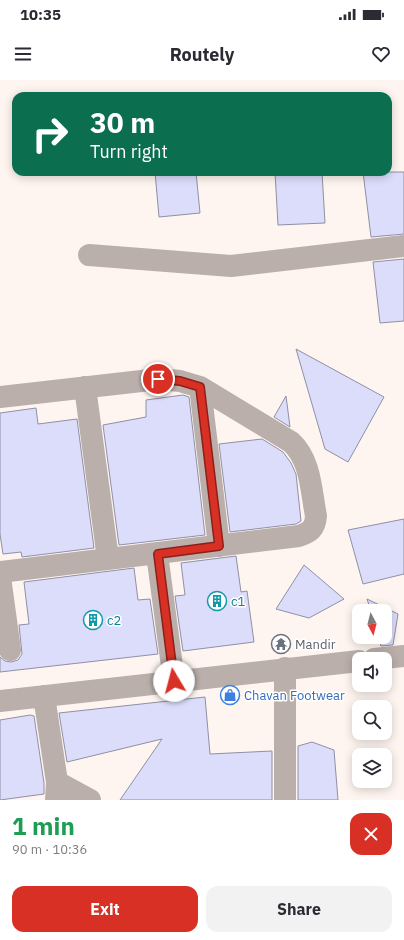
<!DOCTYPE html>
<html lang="en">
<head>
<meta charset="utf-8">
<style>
	body { margin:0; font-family:"IBM Plex Sans",sans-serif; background:#f2f2f3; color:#2b2b33; height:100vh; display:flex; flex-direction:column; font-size:15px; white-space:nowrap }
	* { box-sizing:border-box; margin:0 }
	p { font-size:13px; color:#7c7c81 }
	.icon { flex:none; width:22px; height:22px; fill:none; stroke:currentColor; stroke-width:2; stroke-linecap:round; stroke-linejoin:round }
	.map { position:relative; height:720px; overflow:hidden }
	.sheet { display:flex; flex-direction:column; background:#fff; flex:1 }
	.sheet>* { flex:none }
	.top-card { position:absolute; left:12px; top:12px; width:380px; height:84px; border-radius:12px; box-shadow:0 2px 10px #0003; background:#0b6e4f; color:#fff; overflow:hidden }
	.needle { width:26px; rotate:173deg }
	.fabs { position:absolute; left:352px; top:524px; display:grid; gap:8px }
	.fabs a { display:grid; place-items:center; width:40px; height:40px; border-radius:8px; background:#fff; box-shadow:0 2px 10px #0003; font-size:20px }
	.pin { position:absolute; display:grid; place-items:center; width:34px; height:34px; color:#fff; margin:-17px; border:2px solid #fff; border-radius:50%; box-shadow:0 1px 4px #0007 }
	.me { position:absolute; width:44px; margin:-22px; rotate:352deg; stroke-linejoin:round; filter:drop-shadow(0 0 3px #0008) }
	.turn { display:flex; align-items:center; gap:14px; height:84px; padding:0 12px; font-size:18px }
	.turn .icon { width:52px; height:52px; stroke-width:2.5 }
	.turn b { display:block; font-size:28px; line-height:34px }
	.round { display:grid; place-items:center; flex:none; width:42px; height:42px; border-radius:12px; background:#f2f2f3 }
	.summary { display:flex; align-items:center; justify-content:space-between; height:68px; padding:0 12px }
	h1 { font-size:24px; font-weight:700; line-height:30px; color:#1e9e55 }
	.primary-button { display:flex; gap:8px; margin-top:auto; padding:8px 12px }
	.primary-button a { flex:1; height:46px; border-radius:12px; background:#d93025; color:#fff; font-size:16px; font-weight:700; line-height:46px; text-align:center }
	.primary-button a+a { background:#f2f2f3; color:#2b2b33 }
	.status { display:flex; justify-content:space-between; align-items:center; height:28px; padding:0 20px; background:#fff; direction:ltr }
	.status svg { height:11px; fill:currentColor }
	header { display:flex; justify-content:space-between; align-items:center; height:52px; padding:0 12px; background:#fff; font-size:18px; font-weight:700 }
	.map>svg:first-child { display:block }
</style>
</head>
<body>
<div class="status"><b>10:35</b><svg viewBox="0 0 49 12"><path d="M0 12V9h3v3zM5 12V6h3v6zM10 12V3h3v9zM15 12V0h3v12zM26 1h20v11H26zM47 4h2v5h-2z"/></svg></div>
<header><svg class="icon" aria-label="menu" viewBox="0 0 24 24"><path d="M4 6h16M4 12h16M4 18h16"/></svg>Routely<svg class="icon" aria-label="heart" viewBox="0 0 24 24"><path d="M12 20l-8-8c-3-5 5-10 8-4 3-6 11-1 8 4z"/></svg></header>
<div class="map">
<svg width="404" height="720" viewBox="0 0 404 720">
	<rect width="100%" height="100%" fill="#fef5f0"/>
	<!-- building -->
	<path fill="#dbddfb" stroke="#8f90a4" d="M 155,92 L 196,92 L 200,133 L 159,137 Z
		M 275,92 L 322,92 L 325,143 L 278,145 Z
		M 363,92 L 404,92 L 404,154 L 371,157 Z
		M 404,179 L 404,241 L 380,243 L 373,182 Z
		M 296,269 L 384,317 L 348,382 L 325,369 Z
		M 183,315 L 189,317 L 205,455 L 119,465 L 103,345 L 146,337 L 146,320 Z
		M 286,316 L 290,347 L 274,337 Z
		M 36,328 L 38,344 L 77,339 L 94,468 L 22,477 L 21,472 L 3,474 L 0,454 L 0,333 Z
		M 262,359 L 283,372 L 291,383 L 296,394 L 301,441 L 296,444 L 230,452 L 219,364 Z
		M 404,439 L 404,494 L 363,504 L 348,450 Z
		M 236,476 L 241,512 L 247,511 L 254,562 L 183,571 L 175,516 L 185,515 L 181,483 Z
		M 304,485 L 344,519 L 309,538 L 276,529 Z
		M 134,488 L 138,520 L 150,519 L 158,574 L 0,592 L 0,577 L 5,581 L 11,582 L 18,580 L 22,574 L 19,545 L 29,544 L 24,502 Z
		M 367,519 L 398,534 L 393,565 L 381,566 L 378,557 L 385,557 L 385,531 L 371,531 Z
		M 205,617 L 210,674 L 272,671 L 272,720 L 120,720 L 162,659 L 67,682 L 59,633 Z
		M 30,635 L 34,636 L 44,703 L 44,714 L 0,720 L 0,640 Z
		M 312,662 L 334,670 L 338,720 L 298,720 L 298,666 Z"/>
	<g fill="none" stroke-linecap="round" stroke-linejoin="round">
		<!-- minor -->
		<path stroke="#baafab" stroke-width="22" d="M 89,175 L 231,186 L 404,166
			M 85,307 L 108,479
			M 200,307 L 219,466
			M 0,317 L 159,299 L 180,301 L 200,307 L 291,362 C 311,380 311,411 316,436 C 315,449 310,452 299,456 L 0,492
			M 157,474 L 174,601
			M 0,497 L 10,570
			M 374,579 L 404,576
			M 285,588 L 285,720
			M 44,616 L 57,702 L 56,720
			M 0,621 L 359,581
			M 57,702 L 90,720"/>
	</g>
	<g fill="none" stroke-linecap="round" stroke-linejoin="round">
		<!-- route casing -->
		<g stroke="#8d1f18" stroke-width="10">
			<path id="route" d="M 158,299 L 180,301 L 200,307 L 219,466 L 158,474 L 174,601"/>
		</g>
		<!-- route -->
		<use href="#route" stroke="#d93025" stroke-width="7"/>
	</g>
	<!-- icons -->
	<defs>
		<g id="building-ring" transform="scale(1)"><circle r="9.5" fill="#fff" stroke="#0f9aa8" stroke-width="1.5"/><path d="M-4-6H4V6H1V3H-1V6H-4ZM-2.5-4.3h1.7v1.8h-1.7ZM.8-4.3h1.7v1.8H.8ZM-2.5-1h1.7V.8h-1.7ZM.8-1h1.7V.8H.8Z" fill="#0f9aa8"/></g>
		<g id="temple-ring" transform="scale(1)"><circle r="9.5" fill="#fff" stroke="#6b7280" stroke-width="1.5"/><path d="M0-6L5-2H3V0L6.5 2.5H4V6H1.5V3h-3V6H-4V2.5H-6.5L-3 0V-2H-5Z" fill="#6b7280"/></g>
		<g id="shop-ring" transform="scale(1)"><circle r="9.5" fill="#fff" stroke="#3f7fe0" stroke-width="1.5"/><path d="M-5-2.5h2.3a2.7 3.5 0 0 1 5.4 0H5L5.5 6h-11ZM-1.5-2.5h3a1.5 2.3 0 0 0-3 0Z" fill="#3f7fe0"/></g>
	</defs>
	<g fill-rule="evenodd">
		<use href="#building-ring" x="217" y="521"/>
		<use href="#building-ring" x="93" y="540"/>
		<use href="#temple-ring" x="281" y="564"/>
		<use href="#shop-ring" x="230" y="615"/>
	</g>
	<g text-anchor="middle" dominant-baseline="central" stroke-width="3" stroke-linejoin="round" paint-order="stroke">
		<!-- culture labels -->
		<g font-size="13" fill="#0d838f" stroke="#fff" text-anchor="start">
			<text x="231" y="521">c1</text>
			<text x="107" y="540">c2</text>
		</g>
		<!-- worship labels -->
		<g font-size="13" fill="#5b616d" stroke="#fff" text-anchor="start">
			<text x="295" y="564">Mandir</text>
		</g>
		<!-- shop labels -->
		<g font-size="13" fill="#366cbe" stroke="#fff" text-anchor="start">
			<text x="244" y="615">Chavan Footwear</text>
		</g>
	</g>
</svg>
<div class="fabs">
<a><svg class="needle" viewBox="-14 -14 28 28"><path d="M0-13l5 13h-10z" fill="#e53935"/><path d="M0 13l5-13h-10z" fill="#7c7c81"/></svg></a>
<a><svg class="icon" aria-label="sound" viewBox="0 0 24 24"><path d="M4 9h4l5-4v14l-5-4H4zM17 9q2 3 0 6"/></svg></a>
<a><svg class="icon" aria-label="search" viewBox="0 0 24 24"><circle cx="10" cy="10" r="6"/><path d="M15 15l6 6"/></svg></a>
<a><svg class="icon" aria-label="layers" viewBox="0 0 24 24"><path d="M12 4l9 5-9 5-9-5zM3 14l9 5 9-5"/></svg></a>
</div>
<div class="pin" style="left:158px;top:299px;background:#d93025"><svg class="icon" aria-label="arrive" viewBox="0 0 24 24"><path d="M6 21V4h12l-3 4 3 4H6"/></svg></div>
<svg class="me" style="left:174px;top:601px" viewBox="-20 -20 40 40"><circle r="19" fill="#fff"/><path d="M0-13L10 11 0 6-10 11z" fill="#d93025"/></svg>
<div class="top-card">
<div class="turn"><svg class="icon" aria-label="right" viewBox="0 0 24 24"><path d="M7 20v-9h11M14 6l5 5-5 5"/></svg><div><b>30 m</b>Turn right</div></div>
</div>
</div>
<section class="sheet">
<div class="summary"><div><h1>1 min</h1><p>90 m · 10:36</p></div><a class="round" style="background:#d93025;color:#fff"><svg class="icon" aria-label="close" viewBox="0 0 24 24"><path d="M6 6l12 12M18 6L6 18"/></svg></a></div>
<div class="primary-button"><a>Exit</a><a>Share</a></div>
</section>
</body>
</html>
